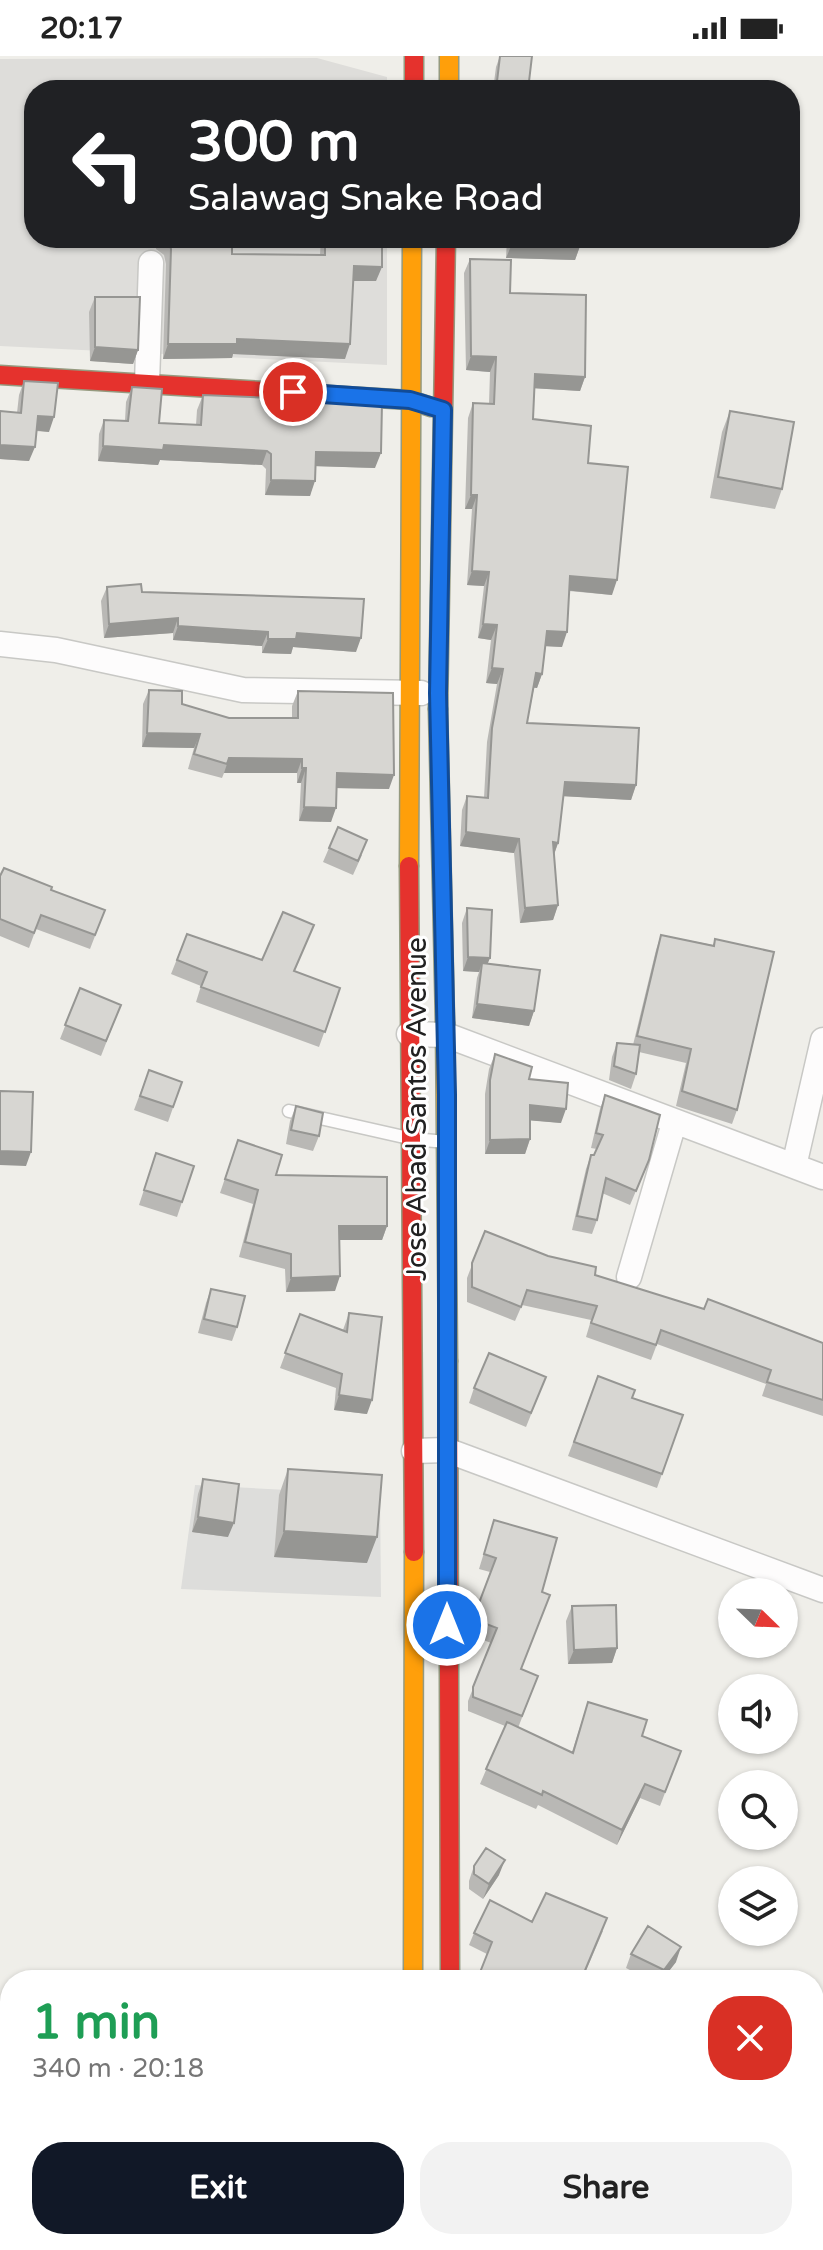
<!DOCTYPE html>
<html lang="en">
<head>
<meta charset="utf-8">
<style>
	body { margin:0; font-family:"Varela Round",sans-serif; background:#f2f2f2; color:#222; height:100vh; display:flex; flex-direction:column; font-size:30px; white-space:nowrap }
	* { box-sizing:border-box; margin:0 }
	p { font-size:26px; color:#767676 }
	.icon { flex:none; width:44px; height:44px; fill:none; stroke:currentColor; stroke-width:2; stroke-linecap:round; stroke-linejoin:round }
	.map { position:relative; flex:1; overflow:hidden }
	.side { position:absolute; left:0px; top:1914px; width:824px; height:280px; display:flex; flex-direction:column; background:#fff; border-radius:32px 32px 0 0; box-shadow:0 2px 6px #0004 }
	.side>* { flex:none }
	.top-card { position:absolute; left:24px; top:24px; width:776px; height:168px; border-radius:32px; box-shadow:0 2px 6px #0004; background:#202124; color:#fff; overflow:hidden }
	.needle { width:52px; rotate:113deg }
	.controls { position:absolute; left:718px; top:1522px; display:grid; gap:16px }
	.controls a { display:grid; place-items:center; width:80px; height:80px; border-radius:50%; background:#fff; box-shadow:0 2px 6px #0004; font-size:40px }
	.pin { position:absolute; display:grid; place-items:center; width:68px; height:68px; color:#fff; margin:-34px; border:4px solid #fff; border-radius:50%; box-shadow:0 2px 8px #0007 }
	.me { position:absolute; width:88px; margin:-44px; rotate:0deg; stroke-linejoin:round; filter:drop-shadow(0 0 6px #0008) }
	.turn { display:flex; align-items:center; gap:28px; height:168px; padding:0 32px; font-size:36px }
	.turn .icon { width:104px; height:104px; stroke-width:2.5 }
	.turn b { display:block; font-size:56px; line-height:68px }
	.round { display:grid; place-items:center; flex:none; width:84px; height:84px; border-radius:32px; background:#f2f2f2 }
	.summary { display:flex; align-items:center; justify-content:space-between; height:136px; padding:0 32px }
	h1 { font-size:48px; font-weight:800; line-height:60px; color:#1e9e55 }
	.button { display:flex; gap:16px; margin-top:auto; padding:16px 32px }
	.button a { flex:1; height:92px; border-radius:32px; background:#111827; color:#fff; font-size:32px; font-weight:800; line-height:92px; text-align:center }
	.button a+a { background:#f2f2f2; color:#222 }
	.status { display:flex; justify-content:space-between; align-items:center; height:56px; padding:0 40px; background:#fff; direction:ltr }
	.status svg { height:22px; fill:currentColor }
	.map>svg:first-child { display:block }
</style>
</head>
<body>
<div class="status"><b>20:17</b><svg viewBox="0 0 49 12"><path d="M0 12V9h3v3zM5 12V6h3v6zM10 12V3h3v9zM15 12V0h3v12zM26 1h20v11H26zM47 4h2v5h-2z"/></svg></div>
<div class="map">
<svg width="823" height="2194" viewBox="0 0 823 2194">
	<rect width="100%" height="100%" fill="#efeee9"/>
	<!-- residential -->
	<path fill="#deddda" d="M 317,2 L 387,21 L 387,34 L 34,34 L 34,182 L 387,182 L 387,309 L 0,290 L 0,3 Z"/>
	<!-- religious -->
	<path fill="#dddddb" d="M 195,1429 L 380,1439 L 381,1541 L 181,1533 Z"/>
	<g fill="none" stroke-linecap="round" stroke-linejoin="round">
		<!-- stream -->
		<path stroke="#bbd7e3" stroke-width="8" d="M 356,2184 L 379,2194
			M 170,2194 L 185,2184"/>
		<!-- lane casing -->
		<g stroke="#c8c8c5" stroke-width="15">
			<path id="lane" d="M 289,1055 L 413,1083 L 446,1086"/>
		</g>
		<!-- street casing -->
		<g stroke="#c8c8c5" stroke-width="27">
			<path id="street" d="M 147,327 L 151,207
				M 0,588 L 56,594 L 243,634 L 421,637
				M 409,978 L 446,979 L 823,1121
				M 794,1110 L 823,984
				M 629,1221 L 674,1067
				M 414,1395 L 446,1394 L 823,1534
				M 524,2184 L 571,2194"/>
		</g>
		<!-- fast casing -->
		<g stroke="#959a7f" stroke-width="21">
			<path id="fast" d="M 438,653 L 445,967
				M 413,2184 L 413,2194
				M 452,2184 L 452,2194"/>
		</g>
		<!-- slow casing -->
		<g stroke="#959a7f" stroke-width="21">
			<path id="slow" d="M 449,0 L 449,34
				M 409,810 L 412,182
				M 445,967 L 448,1305
				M 413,1924 L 414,1496"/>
		</g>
		<!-- jam casing -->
		<g stroke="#959a7f" stroke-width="21">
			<path id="jam" d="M 414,0 L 414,34
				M 0,319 L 410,344 L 431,351
				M 438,653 L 446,182
				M 409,810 L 414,1496
				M 448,1305 L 450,1924"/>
		</g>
		<!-- lane -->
		<use href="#lane" stroke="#fdfcfc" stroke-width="12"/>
		<!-- street -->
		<use href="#street" stroke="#fdfcfc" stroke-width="24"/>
		<!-- fast -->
		<use href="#fast" stroke="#30b455" stroke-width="18"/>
		<!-- slow -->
		<use href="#slow" stroke="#ff9f0a" stroke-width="18"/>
		<!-- jam -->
		<use href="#jam" stroke="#e5322d" stroke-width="18"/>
	</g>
	<!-- wall -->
	<path fill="#b9b8b5" d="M 500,0 L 532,0 L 528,34 L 493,34 L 496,11 Z
		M 156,182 L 232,182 L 232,198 L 320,199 L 321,182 L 382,182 L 376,225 L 353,225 L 345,303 L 233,298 L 232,302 L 163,303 L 166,208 L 164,199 L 156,193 Z
		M 507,182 L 580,182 L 580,190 L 575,204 L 506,202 Z
		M 470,203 L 510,237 L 585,321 L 580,335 L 534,332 L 533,363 L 588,407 L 612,539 L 569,535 L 562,591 L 546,590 L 542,618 L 537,632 L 534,632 L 527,667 L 636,729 L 631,744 L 563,740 L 558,787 L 554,799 L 558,849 L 553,864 L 520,867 L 514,797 L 460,790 L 462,754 L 467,740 L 484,742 L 487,686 L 497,628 L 486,627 L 491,584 L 478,582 L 484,530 L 467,529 L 472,453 L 465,453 L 468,362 L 473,347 L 489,348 L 490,316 L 466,314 L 464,217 Z
		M 95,241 L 138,294 L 133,308 L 90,305 L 89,256 Z
		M 24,325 L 49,376 L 36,375 L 29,405 L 0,403 L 0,355 L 17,357 L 19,339 Z
		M 132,331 L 159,367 L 196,369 L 197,354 L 203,339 L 375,412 L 316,410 L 310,440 L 265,439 L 266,413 L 262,409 L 160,404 L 158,409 L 98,405 L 99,378 L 104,364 L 125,365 L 126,346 Z
		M 730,355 L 782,433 L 775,453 L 710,442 L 722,376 Z
		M 107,531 L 142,536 L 356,596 L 293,591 L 291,598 L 262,597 L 262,590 L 173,584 L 173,577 L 104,582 L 101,545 Z
		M 149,634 L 182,648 L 229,662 L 292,662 L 292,650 L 298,635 L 389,733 L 337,732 L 331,766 L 299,765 L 301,727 L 297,727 L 297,717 L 224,717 L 222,722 L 188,713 L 194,692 L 142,691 L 143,648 Z
		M 329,792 L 362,799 L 353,819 L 323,806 Z
		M 0,820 L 51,834 L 105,854 L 90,893 L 36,873 L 29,892 L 0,880 Z
		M 467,852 L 490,902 L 487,908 L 534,955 L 529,970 L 472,962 L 477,922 L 479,916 L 463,915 L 462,867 Z
		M 314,869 L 294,915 L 340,932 L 319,991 L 196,946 L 201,930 L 171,918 L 187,878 L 262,904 Z
		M 661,879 L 713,889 L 715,883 L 737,1054 L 732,1068 L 676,1050 L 686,1007 L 639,996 L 636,1018 L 631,1033 L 609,1024 L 612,1001 L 617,987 L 633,989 L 656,894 Z
		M 80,932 L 121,949 L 101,1000 L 60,983 Z
		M 495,998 L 529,1023 L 561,1067 L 530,1064 L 530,1083 L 525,1098 L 485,1098 L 485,1038 L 489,1013 Z
		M 149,1014 L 182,1026 L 168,1066 L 134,1054 Z
		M 605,1039 L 649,1104 L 630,1149 L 602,1137 L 597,1164 L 592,1178 L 572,1174 L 586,1113 L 591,1099 L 594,1099 L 597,1093 L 591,1092 L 600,1053 Z
		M 296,1050 L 319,1080 L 313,1095 L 286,1088 L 290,1065 Z
		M 238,1084 L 276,1119 L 387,1170 L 382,1184 L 340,1184 L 335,1235 L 286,1236 L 285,1213 L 239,1201 L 253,1148 L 220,1137 Z
		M 156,1097 L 182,1146 L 177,1161 L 139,1149 Z
		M 485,1175 L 595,1219 L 704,1253 L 823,1287 L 823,1360 L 762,1340 L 766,1328 L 657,1288 L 651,1304 L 586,1281 L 591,1264 L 522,1249 L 515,1265 L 467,1246 L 467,1222 Z
		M 211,1233 L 237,1271 L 232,1285 L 198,1277 L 206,1247 Z
		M 349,1257 L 367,1358 L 334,1354 L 336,1332 L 280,1312 L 300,1258 L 343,1274 Z
		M 598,1320 L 632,1342 L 683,1359 L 657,1432 L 568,1400 Z
		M 546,1321 L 526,1371 L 469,1347 L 474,1332 Z
		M 288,1413 L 367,1507 L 274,1501 L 279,1439 Z
		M 203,1423 L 228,1481 L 192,1476 L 198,1438 Z
		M 494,1464 L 521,1613 L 538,1620 L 518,1672 L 572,1696 L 588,1646 L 642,1680 L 681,1695 L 660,1750 L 640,1742 L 617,1789 L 538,1749 L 536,1753 L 480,1728 L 505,1670 L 468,1655 L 468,1645 L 491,1587 L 468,1578 L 490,1516 L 479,1513 Z
		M 572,1550 L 617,1592 L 612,1607 L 568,1608 L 566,1565 Z
		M 474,1810 L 499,1819 L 483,1843 L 469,1833 L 469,1825 Z
		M 532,1866 L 603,1875 L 582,1924 L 477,1924 L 487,1898 L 469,1889 L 474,1877 Z
		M 631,1898 L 676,1906 L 662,1924 L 649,1924 L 626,1912 Z
		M 476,2184 L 522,2184 L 522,2194 L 476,2194 Z"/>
	<!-- shaded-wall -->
	<path fill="#969693" d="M 512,188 L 580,190 L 575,204 L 506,202 Z
		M 354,210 L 382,211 L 376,225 L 349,225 Z
		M 237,283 L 350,288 L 345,303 L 233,298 L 232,302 L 163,303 L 168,288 Z
		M 95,291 L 138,294 L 133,308 L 90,305 Z
		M 471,300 L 496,301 L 490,316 L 466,314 Z
		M 535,318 L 585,321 L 580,335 L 530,332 Z
		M 38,360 L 54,361 L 49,376 L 32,374 Z
		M 0,389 L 35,391 L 29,405 L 0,403 Z
		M 164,389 L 267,395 L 262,409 L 160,404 L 158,409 L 98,405 L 103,390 Z
		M 316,396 L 381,397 L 375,412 L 311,410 Z
		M 271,424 L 315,425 L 310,440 L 265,439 Z
		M 471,439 L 477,439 L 472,453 L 465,453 Z
		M 472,515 L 489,516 L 484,530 L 467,529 Z
		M 570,520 L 617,524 L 612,539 L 564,534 Z
		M 178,562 L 173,577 L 104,582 L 109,568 Z
		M 483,568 L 497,569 L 491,584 L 478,582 Z
		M 178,570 L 268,576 L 262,590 L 173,584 Z
		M 547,575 L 567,576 L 562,591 L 542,590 Z
		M 297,577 L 361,582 L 356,596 L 293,591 L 291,598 L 262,597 L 268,583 Z
		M 492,612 L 503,613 L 497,628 L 486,627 Z
		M 536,617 L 542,618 L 537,632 L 531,631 Z
		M 147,677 L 200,678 L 194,692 L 142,691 Z
		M 229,702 L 302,703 L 297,717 L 224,717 Z
		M 302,712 L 306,712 L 301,727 L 297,727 Z
		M 337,717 L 394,719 L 389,733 L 332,732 Z
		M 565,726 L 636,729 L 631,744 L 560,740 Z
		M 304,751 L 336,752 L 331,766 L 299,765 Z
		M 466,776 L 519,783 L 514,797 L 460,790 Z
		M 553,786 L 558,787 L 553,801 Z
		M 558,849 L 553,864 L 520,867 L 525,852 Z
		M 468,901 L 490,902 L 484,916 L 482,907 L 479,916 L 463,915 Z
		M 477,948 L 534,955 L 529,970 L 472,962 Z
		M 530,1049 L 566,1053 L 561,1067 L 525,1064 Z
		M 530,1083 L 525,1098 L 485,1098 L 490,1084 Z
		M 0,1095 L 31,1096 L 26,1110 L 0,1109 Z
		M 339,1170 L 387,1170 L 382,1184 L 334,1184 Z
		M 340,1220 L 335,1235 L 286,1236 L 291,1222 Z
		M 339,1339 L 372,1344 L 367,1358 L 334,1354 Z
		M 198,1461 L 234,1467 L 228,1481 L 192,1476 Z
		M 284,1475 L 377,1481 L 367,1507 L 274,1501 Z
		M 617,1592 L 612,1607 L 568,1608 L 574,1594 Z
		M 645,1728 L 640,1742 L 617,1789 L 622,1774 Z
		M 505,1804 L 499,1819 L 483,1843 L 489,1828 Z
		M 681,1891 L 676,1906 L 662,1924 L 660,1924 L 664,1914 Z"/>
	<!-- building -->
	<path fill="#d7d6d2" stroke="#969693" stroke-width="2" d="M 500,0 L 532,0 L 528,34 L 496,34 Z
		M 165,182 L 232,182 L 232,198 L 325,199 L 325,182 L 382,182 L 382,211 L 354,210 L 350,288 L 237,283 L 237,288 L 168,288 L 171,193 L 169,185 Z
		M 512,182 L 580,182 L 580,190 L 512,188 Z
		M 470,203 L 511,204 L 510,237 L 586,239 L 585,321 L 535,318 L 533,363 L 591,370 L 588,407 L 628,411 L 617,524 L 570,520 L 567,576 L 547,575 L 542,618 L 536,617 L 527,667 L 639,672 L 636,729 L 565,726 L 558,787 L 553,786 L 558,849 L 525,852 L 519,783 L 466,776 L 467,740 L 488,742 L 492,672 L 503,613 L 492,612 L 497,569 L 483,568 L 489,516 L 472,515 L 477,439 L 471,439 L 473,347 L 494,348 L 496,301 L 471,300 Z
		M 95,241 L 140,241 L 138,294 L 95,291 Z
		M 24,325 L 58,327 L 54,361 L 38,360 L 35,391 L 0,389 L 0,355 L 21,357 Z
		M 132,331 L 162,333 L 159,367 L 201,369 L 203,339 L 382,347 L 381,397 L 316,396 L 315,425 L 271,424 L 271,398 L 267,395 L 164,389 L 163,394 L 103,390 L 104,364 L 128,365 Z
		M 730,355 L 794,366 L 782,433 L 718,421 Z
		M 141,528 L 142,536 L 364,543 L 361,582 L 297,577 L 296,583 L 268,583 L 268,576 L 178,570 L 178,562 L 109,568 L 107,531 Z
		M 149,634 L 182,635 L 182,648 L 229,662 L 298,662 L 298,635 L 393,637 L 394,719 L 337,717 L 336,752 L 304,751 L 306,712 L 302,712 L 302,703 L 229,702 L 227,708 L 194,698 L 200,678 L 147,677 Z
		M 338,771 L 367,784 L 358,805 L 329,792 Z
		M 4,812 L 52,831 L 51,834 L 105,854 L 95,879 L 41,859 L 34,877 L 0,863 L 0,820 Z
		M 467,852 L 492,854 L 490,902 L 468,901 Z
		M 283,856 L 314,869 L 294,915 L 340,932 L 325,976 L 201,931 L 207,916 L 177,904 L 187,878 L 262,904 Z
		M 661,879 L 714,890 L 715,883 L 774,896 L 737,1054 L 682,1035 L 691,993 L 637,980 Z
		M 482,907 L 540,914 L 534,955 L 477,948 Z
		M 80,932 L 121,949 L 106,985 L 65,969 Z
		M 617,987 L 640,989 L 636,1018 L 614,1010 Z
		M 495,998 L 532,1011 L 529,1023 L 568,1027 L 566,1053 L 530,1049 L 530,1083 L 490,1084 L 490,1024 Z
		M 149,1014 L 182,1026 L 173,1051 L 140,1040 Z
		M 0,1035 L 33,1036 L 31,1096 L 0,1095 Z
		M 605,1039 L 660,1059 L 649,1104 L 636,1135 L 606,1122 L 597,1164 L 577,1160 L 591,1099 L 594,1099 L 603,1079 L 596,1077 Z
		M 296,1050 L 323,1057 L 319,1080 L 291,1074 Z
		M 238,1084 L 282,1099 L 276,1119 L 387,1121 L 387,1170 L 339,1170 L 340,1220 L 291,1222 L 291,1198 L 245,1186 L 258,1134 L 225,1123 Z
		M 156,1097 L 194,1110 L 182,1146 L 144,1134 Z
		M 485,1175 L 548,1200 L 596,1211 L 595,1219 L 704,1253 L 708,1243 L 823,1287 L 823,1344 L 767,1326 L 771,1314 L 661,1274 L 656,1289 L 591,1267 L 597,1250 L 527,1234 L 521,1251 L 472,1231 L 472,1207 Z
		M 211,1233 L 245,1240 L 237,1271 L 204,1263 Z
		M 349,1257 L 382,1261 L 372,1344 L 339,1339 L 342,1318 L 285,1297 L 300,1258 L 347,1276 Z
		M 489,1297 L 546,1321 L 531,1357 L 474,1332 Z
		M 598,1320 L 635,1334 L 632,1342 L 683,1359 L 662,1418 L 574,1386 Z
		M 288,1413 L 382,1419 L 377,1481 L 284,1475 Z
		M 203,1423 L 239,1428 L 234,1467 L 198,1461 Z
		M 494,1464 L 557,1482 L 542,1536 L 550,1539 L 521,1613 L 538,1620 L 522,1660 L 473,1641 L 473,1631 L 497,1572 L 473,1563 L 496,1502 L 484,1498 Z
		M 616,1549 L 617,1592 L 574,1594 L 572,1550 Z
		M 588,1646 L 647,1664 L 642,1680 L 681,1695 L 665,1736 L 645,1728 L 622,1774 L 543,1735 L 542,1739 L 486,1713 L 507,1666 L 573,1697 Z
		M 486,1792 L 505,1804 L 489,1828 L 474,1818 L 474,1810 Z
		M 546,1837 L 607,1862 L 581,1924 L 564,1924 L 552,1918 L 550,1924 L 477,1924 L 492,1886 L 474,1877 L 490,1844 L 532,1866 Z
		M 648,1870 L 681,1891 L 664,1914 L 631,1898 Z
		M 481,2184 L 522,2184 L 522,2194 L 481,2194 Z"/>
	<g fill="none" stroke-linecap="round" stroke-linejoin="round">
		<!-- route casing -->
		<g stroke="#114b97" stroke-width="20">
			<path id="route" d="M 293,336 L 410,344 L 443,354 L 438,637 L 447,1039 L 447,1569"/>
		</g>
		<!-- route -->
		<use href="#route" stroke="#1a73e8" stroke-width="14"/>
	</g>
	<g text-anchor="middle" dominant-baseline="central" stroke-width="6" stroke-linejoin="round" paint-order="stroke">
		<!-- street labels -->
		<g font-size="28" fill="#212121" stroke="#fff">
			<text transform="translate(417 1053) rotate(-90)">Jose Abad Santos Avenue</text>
		</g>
	</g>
</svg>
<div class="controls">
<a><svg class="needle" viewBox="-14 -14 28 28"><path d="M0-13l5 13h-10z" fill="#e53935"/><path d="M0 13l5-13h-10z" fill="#767676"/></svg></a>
<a><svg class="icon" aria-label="sound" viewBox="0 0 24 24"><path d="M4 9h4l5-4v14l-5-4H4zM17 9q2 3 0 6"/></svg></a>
<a><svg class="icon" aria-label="search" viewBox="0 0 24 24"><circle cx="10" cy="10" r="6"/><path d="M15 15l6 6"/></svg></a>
<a><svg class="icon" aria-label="layers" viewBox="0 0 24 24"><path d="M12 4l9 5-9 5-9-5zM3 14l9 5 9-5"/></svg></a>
</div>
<div class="pin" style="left:293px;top:336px;background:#d93025"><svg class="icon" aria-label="arrive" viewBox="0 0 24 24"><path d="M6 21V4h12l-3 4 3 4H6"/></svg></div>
<svg class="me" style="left:447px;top:1569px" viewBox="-20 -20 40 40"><circle r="17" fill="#1a73e8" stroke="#fff" stroke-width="3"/><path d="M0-11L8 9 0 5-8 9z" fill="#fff"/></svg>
<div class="top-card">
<div class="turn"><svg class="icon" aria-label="left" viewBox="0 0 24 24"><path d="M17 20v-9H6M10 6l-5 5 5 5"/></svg><div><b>300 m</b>Salawag Snake Road</div></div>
</div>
<section class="side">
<div class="summary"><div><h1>1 min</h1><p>340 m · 20:18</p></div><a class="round" style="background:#d93025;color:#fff"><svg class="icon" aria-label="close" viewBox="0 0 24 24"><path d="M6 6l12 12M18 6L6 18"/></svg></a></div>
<div class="button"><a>Exit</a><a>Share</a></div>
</section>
</div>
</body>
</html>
